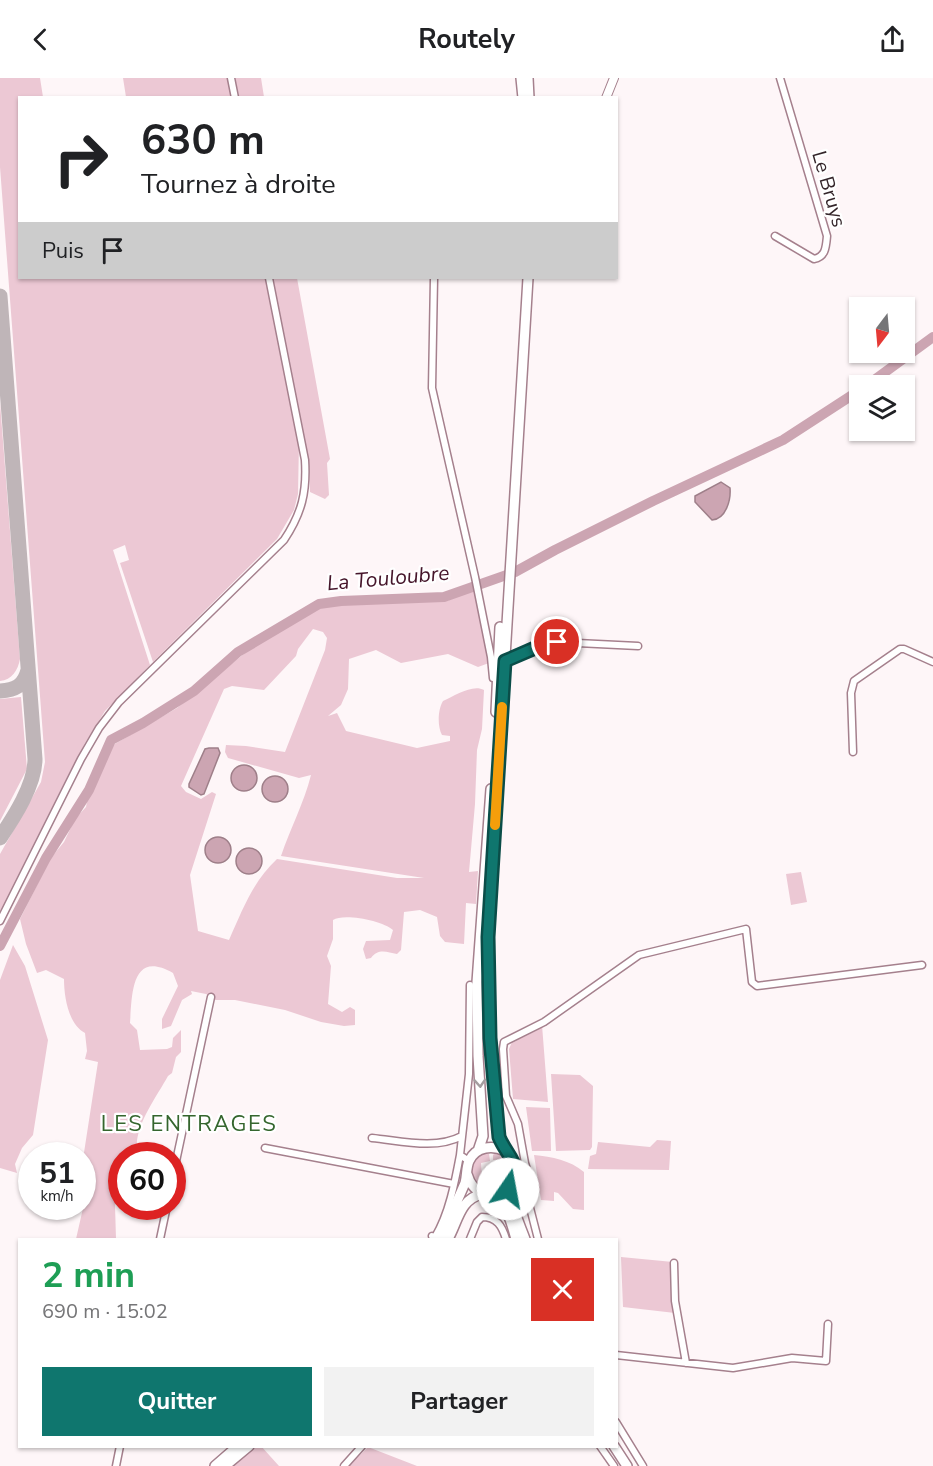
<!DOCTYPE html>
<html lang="fr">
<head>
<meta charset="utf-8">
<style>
	body { margin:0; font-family:"Nunito Sans",sans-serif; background:#f2f2f2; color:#202124; height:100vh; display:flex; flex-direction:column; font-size:22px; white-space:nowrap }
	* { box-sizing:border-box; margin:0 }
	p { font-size:20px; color:#757577 }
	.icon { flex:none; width:33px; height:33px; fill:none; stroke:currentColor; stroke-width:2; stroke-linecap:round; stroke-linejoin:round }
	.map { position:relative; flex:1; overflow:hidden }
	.sheet { position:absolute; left:18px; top:1160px; width:600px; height:210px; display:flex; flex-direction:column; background:#fff; border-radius:0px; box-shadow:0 2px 4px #0004 }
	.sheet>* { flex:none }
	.hud { position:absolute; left:18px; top:18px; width:600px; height:183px; border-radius:0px; box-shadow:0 2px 4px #0004; background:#fff; color:#202124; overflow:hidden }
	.needle { width:39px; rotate:196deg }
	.controls { position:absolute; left:849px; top:219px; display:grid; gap:12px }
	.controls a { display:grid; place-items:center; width:66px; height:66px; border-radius:0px; background:#fff; box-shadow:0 2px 4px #0004; font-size:30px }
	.speed { position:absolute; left:18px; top:1064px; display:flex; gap:12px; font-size:30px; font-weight:700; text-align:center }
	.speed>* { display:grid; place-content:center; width:78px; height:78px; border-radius:50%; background:#fff; box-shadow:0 2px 4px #0004; line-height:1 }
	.speed small { font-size:15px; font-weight:400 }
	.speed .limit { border:9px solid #d22; background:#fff; color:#111 }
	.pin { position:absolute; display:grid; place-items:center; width:51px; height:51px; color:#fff; margin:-26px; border:3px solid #fff; border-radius:50%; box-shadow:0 2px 6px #0007 }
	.me { position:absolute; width:66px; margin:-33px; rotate:12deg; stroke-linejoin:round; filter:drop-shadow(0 0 4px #0008) }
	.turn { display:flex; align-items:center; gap:21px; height:126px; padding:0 24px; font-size:27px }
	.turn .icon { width:78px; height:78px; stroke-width:2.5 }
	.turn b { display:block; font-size:42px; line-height:51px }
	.then { display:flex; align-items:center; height:57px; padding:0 24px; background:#0003; gap:12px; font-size:22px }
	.round { display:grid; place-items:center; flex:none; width:63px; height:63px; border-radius:0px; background:#f2f2f2 }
	.head { display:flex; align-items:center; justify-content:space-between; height:102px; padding:0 24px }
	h1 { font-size:36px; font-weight:700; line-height:45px; color:#1e9e55 }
	.cta { display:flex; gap:12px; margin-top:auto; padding:12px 24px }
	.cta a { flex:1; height:69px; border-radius:0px; background:#0f766e; color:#fff; font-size:24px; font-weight:700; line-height:69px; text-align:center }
	.cta a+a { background:#f2f2f2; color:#202124 }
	header { display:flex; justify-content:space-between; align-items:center; height:78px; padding:0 24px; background:#fff; font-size:27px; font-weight:700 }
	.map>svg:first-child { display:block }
</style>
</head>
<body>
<header><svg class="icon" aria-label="back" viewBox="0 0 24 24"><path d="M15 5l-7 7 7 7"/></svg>Routely<svg class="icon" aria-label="share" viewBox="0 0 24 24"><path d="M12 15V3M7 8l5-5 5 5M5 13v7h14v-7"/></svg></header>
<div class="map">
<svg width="933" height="1388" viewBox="0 0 933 1388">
	<rect width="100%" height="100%" fill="#fef6f8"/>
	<!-- green -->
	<path fill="#ecc8d4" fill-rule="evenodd" d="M 0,0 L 40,0 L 43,19 L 20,20 L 20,200 L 265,200 L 299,364 L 298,416 L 294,432 L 277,461 L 153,584 L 120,485 L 129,482 L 125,467 L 113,472 L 150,587 L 105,633 L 85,665 L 0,840 L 0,776 L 41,704 L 45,684 L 0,89 Z
		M 123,0 L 228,0 L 232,19 L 126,19 Z
		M 235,0 L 261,0 L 264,19 L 239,19 Z
		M 273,200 L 297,200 L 330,381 L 327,385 L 329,417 L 325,421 L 310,414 L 309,385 Z
		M 0,325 L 20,581 C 18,592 12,602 0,603 Z
		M 474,511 L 489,585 L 478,589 L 448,576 L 401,585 L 376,572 L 349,581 L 348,611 L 341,627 L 328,638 L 337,635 L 346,653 L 417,670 L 450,663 L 450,658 L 442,657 C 437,648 438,631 443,623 C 455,618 472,606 484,612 L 482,651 L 477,672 L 475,726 L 469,794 L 478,793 L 476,826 L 466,825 L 464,866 L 445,864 L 440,858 L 437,839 L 420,832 L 404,834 L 401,872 L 397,876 C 387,874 378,870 371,880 L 366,881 L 363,871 L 366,863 L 390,862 L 393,852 C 383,843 344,835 333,842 L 333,861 L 327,878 L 331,888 L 328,926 L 342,934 L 350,929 L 355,932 L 355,947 L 344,948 L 321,944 L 285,932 L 235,922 L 215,922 L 206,916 L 191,913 L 192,916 L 182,922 L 171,948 L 162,951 L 162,941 L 178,908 L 173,895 C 131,871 132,917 130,945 L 137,952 L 140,972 L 167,971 L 172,969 L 173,960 L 181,952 L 181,974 L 176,979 L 172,995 L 168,998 C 156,1020 131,1052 138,1077 L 122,1077 L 121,1119 L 115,1127 L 116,1161 L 76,1161 L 86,1117 L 83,1116 L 83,1081 L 98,984 L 85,981 L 87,973 L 85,955 C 68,946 64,918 64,901 L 46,892 L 37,895 L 26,866 L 20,841 L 50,781 L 64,764 L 75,741 L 86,729 L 88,718 L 113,667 L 177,630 L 245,575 L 286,547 L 324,528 L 381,524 L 447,523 ZM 313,551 L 323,554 L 327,560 L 325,572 L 285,674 L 246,668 L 226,667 L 225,674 L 228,680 L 299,700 L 311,697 C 304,725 290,751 281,778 L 424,800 L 397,800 L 277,781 C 253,803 242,833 229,862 L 198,853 L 190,797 L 216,716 L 212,714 L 201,721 L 186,714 L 181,708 L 224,611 L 232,608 L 264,612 L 296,578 L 298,571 Z
		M 21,619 L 27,691 L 0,743 L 0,621 Z
		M 801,794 L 807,824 L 791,827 L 786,796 Z
		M 13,867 L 25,888 L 48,962 L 33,1057 L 22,1070 L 15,1086 L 17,1095 L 0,1090 L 0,902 Z
		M 542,947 L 548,1024 L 513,1021 L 509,971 L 512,964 Z
		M 551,996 L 580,997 L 593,1008 L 592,1069 L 590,1072 L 556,1073 Z
		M 526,1029 L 550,1030 L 551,1073 L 532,1073 Z
		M 657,1062 L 671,1063 L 669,1092 L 588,1091 L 590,1078 L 596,1076 L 598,1064 L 650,1069 Z
		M 484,1075 L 489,1076 L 490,1083 L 481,1085 L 482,1100 L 496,1103 L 504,1094 L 498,1082 L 493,1082 L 493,1077 L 495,1075 L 503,1077 C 533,1118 454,1123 475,1081 Z
		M 534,1077 C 552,1079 570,1082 584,1094 L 584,1132 L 573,1131 L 558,1115 L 554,1114 L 554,1123 L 541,1122 Z
		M 621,1179 L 673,1184 L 675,1235 L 623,1229 Z
		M 257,1368 L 261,1368 L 279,1388 L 233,1388 Z
		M 368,1369 L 417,1388 L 349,1388 Z"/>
	<!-- water -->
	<path fill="#cca5b2" stroke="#9e7f89" stroke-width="1.5" d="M 721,404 L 730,410 C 731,422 726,441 712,442 L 695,424 L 695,418 Z
		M 209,670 L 218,670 L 220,675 L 204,716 L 201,717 L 189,709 L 189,706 L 205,671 Z
		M231 700a13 13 0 1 1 26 0a13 13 0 1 1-26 0Z
		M262 711a13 13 0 1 1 26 0a13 13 0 1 1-26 0Z
		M205 772a13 13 0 1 1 26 0a13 13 0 1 1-26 0Z
		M236 783a13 13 0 1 1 26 0a13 13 0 1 1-26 0Z"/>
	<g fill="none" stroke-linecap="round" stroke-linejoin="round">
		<!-- river -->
		<path stroke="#cca5b2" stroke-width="10" d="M 866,308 L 933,259
			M 0,868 L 46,780 L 89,712 L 111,662 L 143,645 L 194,613 L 238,574 L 319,526 L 341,523 L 444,519 L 515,494 L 555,472 L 653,423 L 783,362 L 860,312"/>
		<!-- taxiway -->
		<path stroke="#bfb5b8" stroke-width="15" d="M 0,218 L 35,681 C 35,707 14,739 0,760
			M 0,613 C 15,612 24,608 28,592"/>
		<!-- minor casing -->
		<g stroke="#a5808d" stroke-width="9">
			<path id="minor" d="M 231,0 L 235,20
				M 775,158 L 814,181 C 826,179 826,168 827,158 L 780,0
				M 434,200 L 432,310 L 475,499 L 491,579 L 493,600 L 499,600
				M 502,583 L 535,570 L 557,564 L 638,568
				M 853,674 L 851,615 L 854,603 L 900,571 L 904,571 L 933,584
				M 0,843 L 81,681 L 99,650 L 119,624 L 284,462 C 302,435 307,414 305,382 L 269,200
				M 372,1060 C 402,1063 435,1072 462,1058
				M 265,1070 L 454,1106
				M 469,1083 L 460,1077 L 469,996 L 470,907
				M 525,1085 L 518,1046 L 506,1018 L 503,971 L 504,964 L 544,944 L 639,877 L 746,851 L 752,904 L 757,908 L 922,887
				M 522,1086 L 525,1085 L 528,1095 L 528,1122 L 538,1161
				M 172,1102 L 211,919
				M 432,1158 L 435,1159 C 449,1136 455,1104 460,1077
				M 160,1161 L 167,1128
				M 470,1161 L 477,1144 L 482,1139 C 497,1139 502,1148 506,1161
				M 674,1185 L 675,1223 L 686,1285
				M 616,1277 L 733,1290 L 792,1280 L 826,1283 L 828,1246
				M 616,1344 L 643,1388
				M 600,1368 L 614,1388
				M 116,1388 L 120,1368
				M 344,1388 L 362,1368"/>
		</g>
		<!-- tertiary casing -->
		<g stroke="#a5808d" stroke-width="10">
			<path id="tertiary" d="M 606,20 L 614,0"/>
		</g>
		<!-- primary casing -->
		<g stroke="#a5808d" stroke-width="12">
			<path id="primary" d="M 521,0 L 523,20
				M 528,0 L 529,20
				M 496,634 L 500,549
				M 478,1073 L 483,1058 L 478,978 L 477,904 L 491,711
				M 467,1096 C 473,1118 496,1125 512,1107
				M 492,1118 C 508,1127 511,1144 516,1161
				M 440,1161 C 448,1142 457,1124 465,1105 C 467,1098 466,1090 469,1083 C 476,1068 493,1067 505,1073
				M 448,1161 C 458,1143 460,1121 482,1116
				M 525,1161 C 520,1147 512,1131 511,1115 C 511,1106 518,1098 515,1088 C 513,1079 503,1070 499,1059 L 490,960 L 488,859 L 528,200
				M 614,1368 L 627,1388
				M 215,1388 L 238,1368
				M 225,1388 L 249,1368"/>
		</g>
		<!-- minor -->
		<use href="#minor" stroke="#fff" stroke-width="6"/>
		<!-- tertiary -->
		<use href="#tertiary" stroke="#fff" stroke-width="8"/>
		<!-- primary -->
		<use href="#primary" stroke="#fff" stroke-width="9"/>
	</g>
	<!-- one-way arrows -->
	<defs><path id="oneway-chevron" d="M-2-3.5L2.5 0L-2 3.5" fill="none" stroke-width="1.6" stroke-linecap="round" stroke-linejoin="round" transform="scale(1.5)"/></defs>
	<use stroke="#a49d9f" href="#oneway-chevron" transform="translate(480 1005) rotate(86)"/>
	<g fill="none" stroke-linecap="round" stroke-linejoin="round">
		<!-- route casing -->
		<g stroke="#0a4d48" stroke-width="15">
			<path id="route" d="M 508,1111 C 526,1089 507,1079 499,1059 L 490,960 L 488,859 L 505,583 L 535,570 L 557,564"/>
		</g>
		<!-- route -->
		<use href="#route" stroke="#0f766e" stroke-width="10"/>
		<!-- slow -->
		<path stroke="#f59e0b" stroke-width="10" d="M 495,747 L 502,629"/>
	</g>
	<g text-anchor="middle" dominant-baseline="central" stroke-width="4.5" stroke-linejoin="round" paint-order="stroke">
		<!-- street labels -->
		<g font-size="20" fill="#34252a" stroke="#fff">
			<text transform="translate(829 111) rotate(74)">Le Bruys</text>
		</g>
		<!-- water labels -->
		<g font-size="21" font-style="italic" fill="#45152a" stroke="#fff">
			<text transform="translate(388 500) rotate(-5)">La Touloubre</text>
		</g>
		<!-- quarter labels -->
		<g font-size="22" letter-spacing="1.5" fill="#35662e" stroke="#fff">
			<text x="189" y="1046">LES ENTRAGES</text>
		</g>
	</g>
</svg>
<div class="controls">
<a><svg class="needle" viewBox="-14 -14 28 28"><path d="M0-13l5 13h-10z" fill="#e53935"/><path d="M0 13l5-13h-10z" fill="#757577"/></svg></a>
<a><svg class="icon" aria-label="layers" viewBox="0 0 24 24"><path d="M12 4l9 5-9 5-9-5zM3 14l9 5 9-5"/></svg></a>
</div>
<div class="speed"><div>51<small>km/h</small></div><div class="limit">60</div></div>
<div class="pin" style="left:557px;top:564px;background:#d93025"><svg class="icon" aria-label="arrive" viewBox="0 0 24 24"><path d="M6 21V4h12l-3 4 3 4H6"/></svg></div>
<svg class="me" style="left:508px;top:1111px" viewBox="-20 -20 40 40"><circle r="19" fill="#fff"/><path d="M0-13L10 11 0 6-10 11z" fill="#0f766e"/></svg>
<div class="hud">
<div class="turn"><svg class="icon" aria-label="right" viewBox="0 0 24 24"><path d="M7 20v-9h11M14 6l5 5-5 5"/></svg><div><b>630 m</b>Tournez à droite</div></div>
<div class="then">Puis<svg class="icon" aria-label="arrive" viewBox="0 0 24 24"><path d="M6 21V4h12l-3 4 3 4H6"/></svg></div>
</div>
<section class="sheet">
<div class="head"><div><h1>2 min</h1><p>690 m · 15:02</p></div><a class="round" style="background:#d93025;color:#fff"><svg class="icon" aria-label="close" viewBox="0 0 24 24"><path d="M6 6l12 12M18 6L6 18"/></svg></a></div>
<div class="cta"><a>Quitter</a><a>Partager</a></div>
</section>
</div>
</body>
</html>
